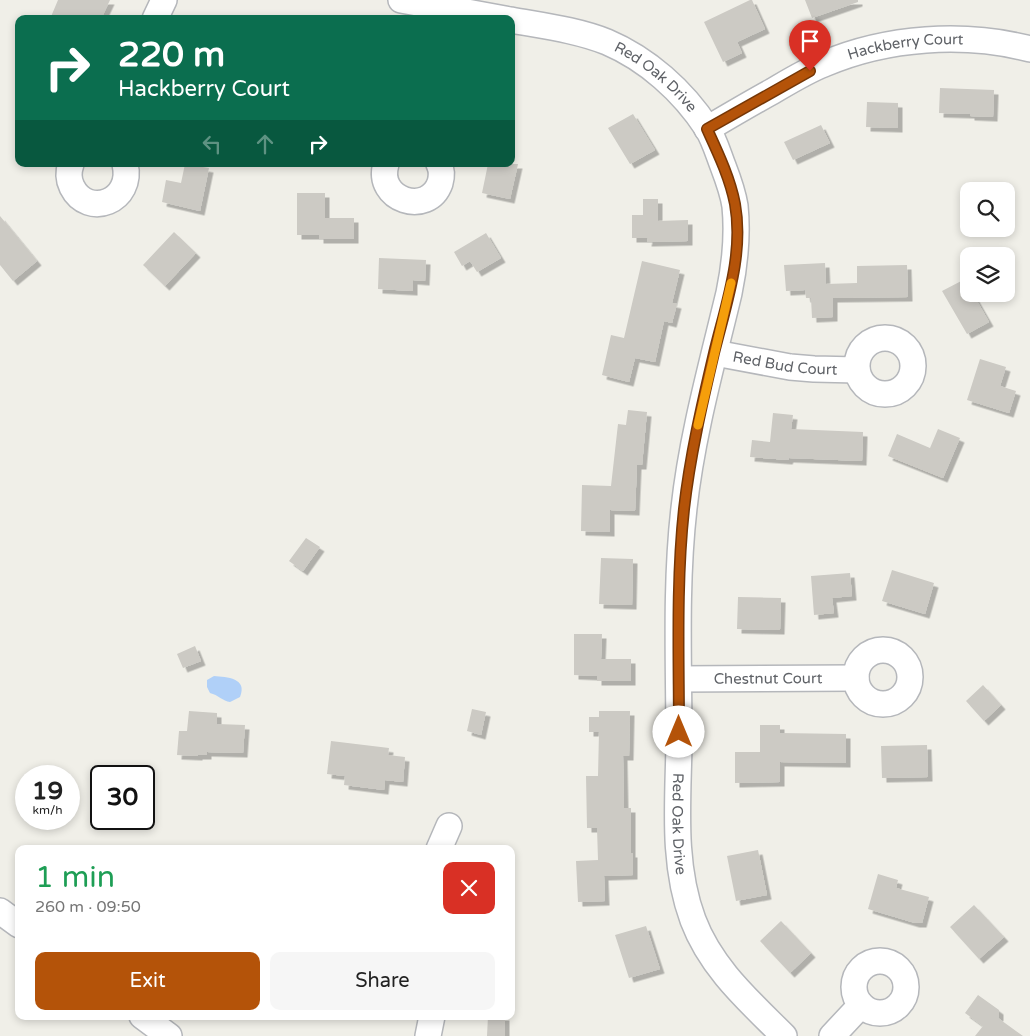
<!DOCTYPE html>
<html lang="en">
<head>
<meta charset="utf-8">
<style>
	body { margin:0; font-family:"Varela Round",sans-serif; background:#f6f6f6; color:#222; height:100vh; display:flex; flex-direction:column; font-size:19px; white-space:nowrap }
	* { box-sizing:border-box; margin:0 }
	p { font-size:16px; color:#767676 }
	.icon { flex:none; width:28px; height:28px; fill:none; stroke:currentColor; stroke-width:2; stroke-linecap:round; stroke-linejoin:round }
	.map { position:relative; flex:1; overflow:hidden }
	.panel { position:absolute; left:15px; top:845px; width:500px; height:175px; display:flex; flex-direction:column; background:#fff; border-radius:10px; box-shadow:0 2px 8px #0003 }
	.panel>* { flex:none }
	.banner { position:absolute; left:15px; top:15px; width:500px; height:152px; border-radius:10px; box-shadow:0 2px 8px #0003; background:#0b6e4f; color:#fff; overflow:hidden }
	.buttons { position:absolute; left:960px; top:182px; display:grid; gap:10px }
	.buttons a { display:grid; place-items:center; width:55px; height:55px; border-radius:10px; background:#fff; box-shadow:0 2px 8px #0003; font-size:25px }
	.speed { position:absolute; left:15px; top:765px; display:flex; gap:10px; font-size:25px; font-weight:700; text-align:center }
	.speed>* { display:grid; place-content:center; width:65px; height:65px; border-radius:50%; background:#fff; box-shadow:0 2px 8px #0003; line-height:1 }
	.speed small { font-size:12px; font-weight:400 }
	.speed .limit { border:2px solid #111; border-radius:8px; background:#fff; color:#111 }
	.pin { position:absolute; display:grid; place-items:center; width:42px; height:42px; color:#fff; margin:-51px -21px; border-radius:50% 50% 50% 0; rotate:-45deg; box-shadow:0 0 5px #0007 }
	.pin .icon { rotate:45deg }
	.me { position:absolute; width:55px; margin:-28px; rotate:0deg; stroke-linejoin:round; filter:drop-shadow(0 0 4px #0008) }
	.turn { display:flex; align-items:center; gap:18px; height:105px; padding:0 20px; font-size:22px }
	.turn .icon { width:65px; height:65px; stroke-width:2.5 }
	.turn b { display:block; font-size:35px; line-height:42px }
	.lanes { display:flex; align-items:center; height:48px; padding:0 20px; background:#0003; justify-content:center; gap:25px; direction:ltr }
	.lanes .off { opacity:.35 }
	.round { display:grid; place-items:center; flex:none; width:52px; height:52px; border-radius:10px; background:#f6f6f6 }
	.head { display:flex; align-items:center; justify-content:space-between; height:85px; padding:0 20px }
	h1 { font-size:30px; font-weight:600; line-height:38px; color:#1e9e55 }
	.action { display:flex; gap:10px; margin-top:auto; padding:10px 20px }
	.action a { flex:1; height:58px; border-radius:10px; background:#b45309; color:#fff; font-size:20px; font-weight:600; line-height:58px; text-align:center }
	.action a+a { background:#f6f6f6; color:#222 }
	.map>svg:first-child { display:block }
</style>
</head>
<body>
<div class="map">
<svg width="1030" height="1036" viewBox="0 0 1030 1036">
	<defs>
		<filter id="shadow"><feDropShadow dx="4.5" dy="4.5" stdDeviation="0" flood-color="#0004"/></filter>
	</defs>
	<rect width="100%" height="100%" fill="#f0efe8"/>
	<!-- water -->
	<path fill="#b0d0f8" d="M 214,676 C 227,677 248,678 240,697 L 230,702 C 223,701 218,695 210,693 L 207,687 L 207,680 Z"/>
	<!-- building -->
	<path fill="#cccac4" filter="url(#shadow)" d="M 58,0 L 110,0 L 101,19 L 50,19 Z
		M 750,0 L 752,0 L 765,29 L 737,42 L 742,53 L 723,62 L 704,22 Z
		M 805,0 L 858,0 L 858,2 L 812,18 Z
		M 940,88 L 994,90 L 993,117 L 970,116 L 970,114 L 939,113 Z
		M 867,102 L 898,103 L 898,128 L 866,127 Z
		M 633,114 L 655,150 L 630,164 L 608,128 Z
		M 821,125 L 830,143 L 793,160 L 784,142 Z
		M 185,164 L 209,168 L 200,211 L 162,202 L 166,180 L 181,183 Z
		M 488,164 L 518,164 L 510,199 L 482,193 Z
		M 297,193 L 325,193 L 325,218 L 354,218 L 354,239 L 319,239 L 319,235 L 297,235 Z
		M 643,199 L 658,199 L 658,221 L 688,220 L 688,241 L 647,242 L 648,238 L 632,238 L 632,215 L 643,215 Z
		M 0,216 L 37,261 L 13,281 L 0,265 Z
		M 174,232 L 196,253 L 165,286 L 143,265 Z
		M 486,233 L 501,258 L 477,272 L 470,261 L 462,266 L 454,252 Z
		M 379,258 L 426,260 L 425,281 L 413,280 L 413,291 L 378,289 Z
		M 642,261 L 680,270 L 672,303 L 677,304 L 672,323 L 664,321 L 655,362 L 635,358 L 629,382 L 602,375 L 611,335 L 624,338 Z
		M 825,263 L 826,284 L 857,283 L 857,266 L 907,265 L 908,297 L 833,298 L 833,317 L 812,318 L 811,298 L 806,298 L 805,290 L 786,291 L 784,265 Z
		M 969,277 L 969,294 L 973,294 L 989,322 L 967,334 L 942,291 Z
		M 980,359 L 1006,367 L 1000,386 L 1016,391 L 1009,413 L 967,400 Z
		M 628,410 L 647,412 L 642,465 L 637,465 L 635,511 L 610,510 L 610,532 L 581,531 L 582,485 L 611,486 L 618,424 L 626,425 Z
		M 773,413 L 793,415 L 791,429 L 863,432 L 862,461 L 789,458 L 788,460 L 750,457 L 752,440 L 770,442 Z
		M 938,429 L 960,438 L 943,478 L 888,456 L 897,434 L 930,448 Z
		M 306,538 L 320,547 L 303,571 L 289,561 Z
		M 601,558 L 633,559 L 632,605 L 599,604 Z
		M 892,570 L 934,583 L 925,614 L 882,601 Z
		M 850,573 L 852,596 L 832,598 L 834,613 L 814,615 L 811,576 Z
		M 738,597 L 781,598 L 780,630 L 737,629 Z
		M 574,634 L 602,634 L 601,659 L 631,659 L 631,681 L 597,681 L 597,676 L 574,675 Z
		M 195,646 L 201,661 L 183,668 L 177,654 Z
		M 983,685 L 1001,705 L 984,721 L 966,701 Z
		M 472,709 L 486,712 L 481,735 L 467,731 Z
		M 189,711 L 217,713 L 217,724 L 245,725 L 243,753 L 207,752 L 207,755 L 198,755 L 198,756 L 177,755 L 179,731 L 187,731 Z
		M 599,711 L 630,711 L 629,756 L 623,756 L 624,808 L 631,808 L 631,853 L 633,853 L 633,875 L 604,876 L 605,901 L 578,902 L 576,861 L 598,860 L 597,828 L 587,828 L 586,776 L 598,776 L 599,732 L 589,732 L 589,717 L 599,717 Z
		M 760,725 L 780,725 L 780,733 L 846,734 L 846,763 L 780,762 L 780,782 L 735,783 L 735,752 L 760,752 Z
		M 331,741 L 389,748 L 388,755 L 405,757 L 403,782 L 385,780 L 384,790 L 344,785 L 345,776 L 327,774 Z
		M 927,745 L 928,777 L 882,778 L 881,746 Z
		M 758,850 L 767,895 L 736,901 L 727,856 Z
		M 878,874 L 898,880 L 896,888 L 929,897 L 922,923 L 915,923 L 868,909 Z
		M 974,905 L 1004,937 L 979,959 L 950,927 Z
		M 781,921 L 811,953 L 790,973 L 760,941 Z
		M 646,926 L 660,969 L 629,978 L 615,935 Z
		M 978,995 L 999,1010 L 999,1016 L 998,1018 L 1023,1036 L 975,1036 L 983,1026 L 965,1013 Z
		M 488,1016 L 505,1016 L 505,1036 L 487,1036 Z"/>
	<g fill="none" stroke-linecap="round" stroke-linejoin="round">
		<!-- minor casing -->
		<g stroke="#b5b7bb" stroke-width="28">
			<g id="minor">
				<path d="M 401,0 L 505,19"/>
				<path d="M 155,19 L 164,0"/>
				<path id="s1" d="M 511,20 C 544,26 577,30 607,42 C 647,59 683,91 707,128 C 714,139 718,153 723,166 C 728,179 733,193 735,206 C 738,236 735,264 729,293 C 712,364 692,435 684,508 C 675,587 679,666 679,744 C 678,803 672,864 693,920 C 711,968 749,1001 784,1036"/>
				<path id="s2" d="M 707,129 C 729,116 751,103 773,91 C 790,81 806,71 824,64 C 887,37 964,32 1030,49"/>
				<path d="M 71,164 C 68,172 68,179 72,187 C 88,219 134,201 125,164"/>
				<path d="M 386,164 C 375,200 428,217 440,183 C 442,176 442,170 439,164"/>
				<circle cx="885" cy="366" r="28"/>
				<path id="s3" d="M 715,353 L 790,367 L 814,369 L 857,370"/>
				<circle cx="883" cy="677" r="27"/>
				<path id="s4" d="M 679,679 L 856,678"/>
				<path d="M 439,849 L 449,826"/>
				<path d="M 0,911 L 19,925"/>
				<circle cx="880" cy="987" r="26"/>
				<path d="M 142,1016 L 169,1036"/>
				<path d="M 428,1036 L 432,1016"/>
				<path d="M 832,1036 L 861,1005"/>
			</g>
		</g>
		<!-- minor -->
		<use href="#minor" stroke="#fff" stroke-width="25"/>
	</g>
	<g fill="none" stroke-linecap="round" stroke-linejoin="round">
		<!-- route casing -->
		<g stroke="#753606" stroke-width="12">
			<path id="route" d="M 679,732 C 679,658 676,583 684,509 C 690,456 702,404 714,353 C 726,304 744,254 735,204 C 730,178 718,153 707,129 L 810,71"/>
		</g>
		<!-- route -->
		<use href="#route" stroke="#b45309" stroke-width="9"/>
		<!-- slow -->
		<path stroke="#f59e0b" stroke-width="9" d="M 698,425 L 731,283"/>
	</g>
	<g text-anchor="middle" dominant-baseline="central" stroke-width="5" stroke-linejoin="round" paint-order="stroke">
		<!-- street labels -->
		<g font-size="15" fill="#5f6267" stroke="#fff">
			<text stroke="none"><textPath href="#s2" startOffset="218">Hackberry Court</textPath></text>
			<text stroke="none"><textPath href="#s1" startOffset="159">Red Oak Drive</textPath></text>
			<text stroke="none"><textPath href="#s3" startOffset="71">Red Bud Court</textPath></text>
			<text stroke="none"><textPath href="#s4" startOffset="89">Chestnut Court</textPath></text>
			<text stroke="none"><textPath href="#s1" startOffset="939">Red Oak Drive</textPath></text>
		</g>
	</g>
</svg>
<div class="buttons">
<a><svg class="icon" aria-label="search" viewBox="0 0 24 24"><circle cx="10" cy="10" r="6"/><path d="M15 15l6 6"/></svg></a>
<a><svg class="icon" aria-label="layers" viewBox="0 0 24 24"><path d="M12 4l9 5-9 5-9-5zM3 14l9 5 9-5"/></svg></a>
</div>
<div class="speed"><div>19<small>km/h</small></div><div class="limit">30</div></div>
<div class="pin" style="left:810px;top:71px;background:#d93025"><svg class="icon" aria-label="arrive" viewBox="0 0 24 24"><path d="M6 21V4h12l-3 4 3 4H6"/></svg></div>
<svg class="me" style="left:679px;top:732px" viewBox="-20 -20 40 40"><circle r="19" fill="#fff"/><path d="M0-13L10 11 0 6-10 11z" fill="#b45309"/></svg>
<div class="banner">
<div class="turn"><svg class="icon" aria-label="right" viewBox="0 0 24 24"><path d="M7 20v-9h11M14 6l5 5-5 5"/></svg><div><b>220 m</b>Hackberry Court</div></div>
<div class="lanes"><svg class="icon off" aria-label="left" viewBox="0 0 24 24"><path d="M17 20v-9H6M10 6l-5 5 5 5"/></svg><svg class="icon off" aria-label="ahead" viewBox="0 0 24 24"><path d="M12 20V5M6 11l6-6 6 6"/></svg><svg class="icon" aria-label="right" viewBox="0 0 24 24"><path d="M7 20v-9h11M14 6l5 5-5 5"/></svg></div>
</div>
<section class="panel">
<div class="head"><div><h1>1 min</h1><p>260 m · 09:50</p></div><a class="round" style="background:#d93025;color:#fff"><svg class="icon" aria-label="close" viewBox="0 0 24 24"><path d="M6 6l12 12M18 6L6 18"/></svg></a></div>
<div class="action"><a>Exit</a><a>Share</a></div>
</section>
</div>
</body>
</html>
